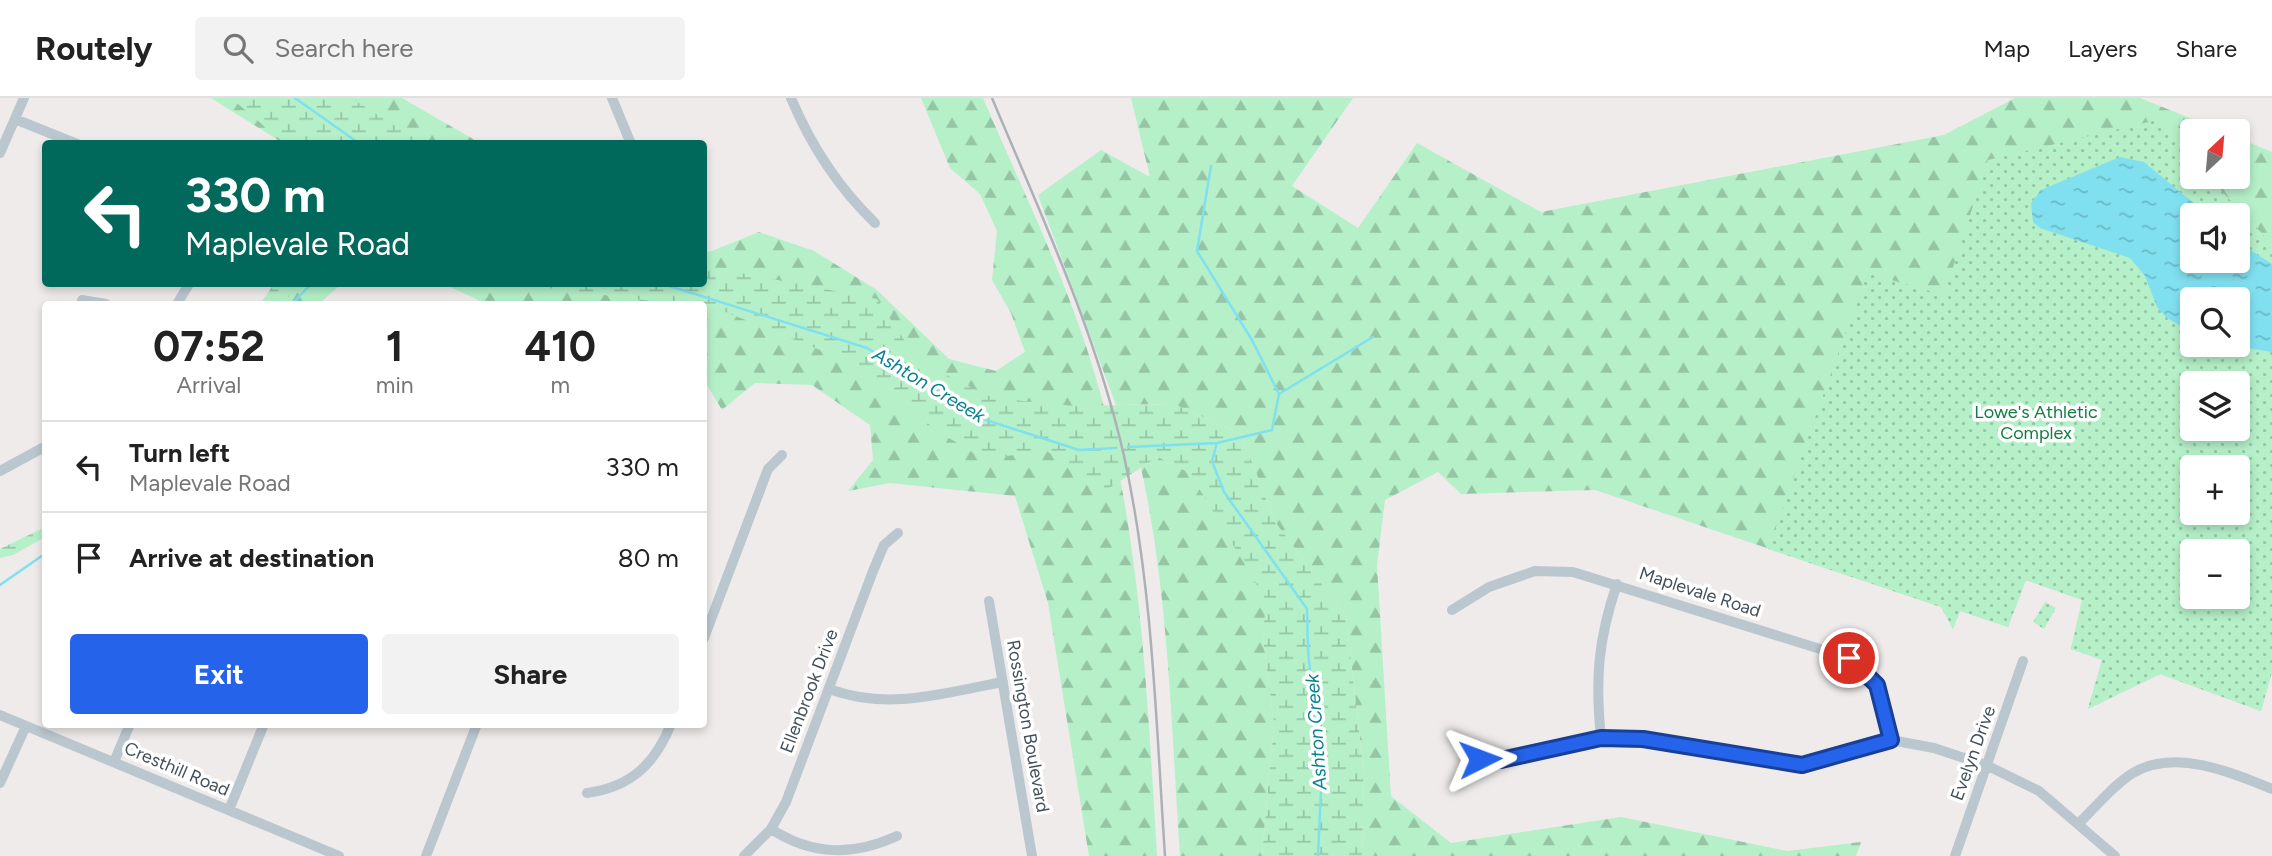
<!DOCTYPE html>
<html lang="en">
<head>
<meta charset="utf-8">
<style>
	body { margin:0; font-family:Figtree,sans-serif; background:#f2f2f2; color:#222; height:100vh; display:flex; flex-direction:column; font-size:26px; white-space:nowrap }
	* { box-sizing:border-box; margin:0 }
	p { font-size:23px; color:#767676 }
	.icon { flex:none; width:38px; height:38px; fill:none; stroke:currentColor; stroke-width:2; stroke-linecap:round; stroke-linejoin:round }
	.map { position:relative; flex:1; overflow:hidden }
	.drawer { position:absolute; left:42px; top:203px; width:665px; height:427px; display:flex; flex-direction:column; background:#fff; border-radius:7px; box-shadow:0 4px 10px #0003 }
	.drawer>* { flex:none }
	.top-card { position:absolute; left:42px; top:42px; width:665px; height:147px; border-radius:7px; box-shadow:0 4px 10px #0003; background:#00695c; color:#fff; overflow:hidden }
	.needle { width:46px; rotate:26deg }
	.controls { position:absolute; left:2180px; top:21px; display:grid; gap:14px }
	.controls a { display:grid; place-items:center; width:70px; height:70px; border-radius:7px; background:#fff; box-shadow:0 4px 10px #0003; font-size:35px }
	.pin { position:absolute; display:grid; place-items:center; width:60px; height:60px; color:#fff; margin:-30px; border:4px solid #fff; border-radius:50%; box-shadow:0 2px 7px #0007 }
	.me { position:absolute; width:77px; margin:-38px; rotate:87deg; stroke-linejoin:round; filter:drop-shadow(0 0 5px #0008) }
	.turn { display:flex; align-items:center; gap:24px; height:147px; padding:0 28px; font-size:32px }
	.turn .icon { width:91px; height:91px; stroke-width:2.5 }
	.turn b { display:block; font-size:49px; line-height:60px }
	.eta { display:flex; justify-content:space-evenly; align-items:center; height:119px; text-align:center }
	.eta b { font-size:42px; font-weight:700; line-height:49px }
	.button { display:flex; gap:14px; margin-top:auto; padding:14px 28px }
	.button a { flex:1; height:80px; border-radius:7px; background:#2563eb; color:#fff; font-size:28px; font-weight:700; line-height:80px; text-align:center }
	.button a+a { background:#f2f2f2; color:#222 }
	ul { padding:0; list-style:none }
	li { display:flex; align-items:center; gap:21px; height:91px; padding:0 28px; border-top:2px solid #e0e0e0 }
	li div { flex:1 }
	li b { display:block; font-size:26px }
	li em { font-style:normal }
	header { display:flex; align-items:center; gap:42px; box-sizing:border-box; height:98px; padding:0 35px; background:#fff; border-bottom:2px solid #e0e0e0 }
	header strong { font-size:33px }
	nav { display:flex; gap:38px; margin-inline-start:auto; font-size:24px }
	.search { width:490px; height:63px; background:#f2f2f2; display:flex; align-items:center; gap:18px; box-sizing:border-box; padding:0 24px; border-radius:7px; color:#767676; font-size:26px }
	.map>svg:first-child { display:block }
</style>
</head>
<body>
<header>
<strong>Routely</strong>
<div class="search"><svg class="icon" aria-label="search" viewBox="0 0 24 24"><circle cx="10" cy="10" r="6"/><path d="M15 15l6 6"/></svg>Search here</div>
<nav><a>Map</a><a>Layers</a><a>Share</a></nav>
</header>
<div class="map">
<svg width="2272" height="758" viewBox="0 0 2272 758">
	<defs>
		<pattern id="forest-firs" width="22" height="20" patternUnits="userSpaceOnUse" patternTransform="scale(1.75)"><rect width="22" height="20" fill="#b5f0c8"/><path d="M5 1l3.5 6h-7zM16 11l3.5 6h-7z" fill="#95c5a5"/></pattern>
		<pattern id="wetland-marsh" width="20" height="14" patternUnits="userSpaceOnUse" patternTransform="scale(1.75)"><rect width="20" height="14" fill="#b5f0c8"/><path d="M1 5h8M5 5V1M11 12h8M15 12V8" fill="none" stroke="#95c5a5"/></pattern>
		<pattern id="park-dots" width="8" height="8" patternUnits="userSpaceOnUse" patternTransform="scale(1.75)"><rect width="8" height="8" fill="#b5f0c8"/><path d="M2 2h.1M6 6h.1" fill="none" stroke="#95c5a5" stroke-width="1.8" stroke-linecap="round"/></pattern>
		<pattern id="water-ripples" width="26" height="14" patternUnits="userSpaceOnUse" patternTransform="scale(1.75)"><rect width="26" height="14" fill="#80e0f0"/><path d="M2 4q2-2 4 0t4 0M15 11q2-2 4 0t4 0" fill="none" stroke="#6ab8c5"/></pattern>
	</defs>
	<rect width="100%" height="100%" fill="#efebeb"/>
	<!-- forest -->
	<path fill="url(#forest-firs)" d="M 211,0 L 402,0 L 480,45 L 283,45 Z
		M 921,0 L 983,0 C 1021,89 1065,178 1093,270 C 1141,427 1147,596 1157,758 L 1089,758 L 1048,505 L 1015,398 L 890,385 L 848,393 L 873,362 L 870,327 L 812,287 L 755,285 L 722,312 L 704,282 L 704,206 L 487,206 L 444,186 L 704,186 L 704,153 L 709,154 L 759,134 L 814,153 L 877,192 L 949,261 L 996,273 L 1025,254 L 1011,215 L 992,182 L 997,133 L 980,96 L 950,70 Z
		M 1131,0 L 1353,0 L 1292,88 L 1358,130 L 1417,45 L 1541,114 L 1944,37 L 2015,0 L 2140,0 L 2222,33 L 2193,33 L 2193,62 L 2185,54 L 2193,499 L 2238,499 L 2272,574 L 2261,613 L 2160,576 L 2088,611 L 2102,562 L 2071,551 L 2082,502 L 2026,482 L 2008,529 L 1960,513 L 1953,531 L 1941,509 L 1595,392 L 1461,396 L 1438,374 L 1385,402 L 1377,467 L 1391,698 L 1451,745 L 1621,719 L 1787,753 L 1861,744 L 1856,758 L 1362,758 L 1364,676 L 1346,519 L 1275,424 L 1241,336 L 1174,306 L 1116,307 L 1038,97 L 1101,52 L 1150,79 Z
		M 2238,40 L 2272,54 L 2272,147 L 2208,79 L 2238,79 Z
		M 287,186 L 341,186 L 319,206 L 274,206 Z
		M 1158,359 L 1190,375 L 1267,502 L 1263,540 L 1274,626 L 1262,758 L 1180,758 C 1171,629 1169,496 1141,370 Z"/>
	<!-- wetland -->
	<path fill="url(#wetland-marsh)" d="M 231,0 L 351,0 L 422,45 L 284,45 Z
		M 704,168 L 877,201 L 918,263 L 993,300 L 1075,308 L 1174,306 L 1241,336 L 1275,424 L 1346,519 L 1364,676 L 1362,758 L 1262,758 L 1274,626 L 1263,540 L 1266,502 L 1190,375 L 1158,359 L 1101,395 L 1043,350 L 987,363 L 939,334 L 845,262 L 723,213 L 704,210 L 704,206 L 675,206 L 548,190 L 539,186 L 704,186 Z
		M 274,186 L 301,186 L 281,206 L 260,206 Z
		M 45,429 L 45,439 L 13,457 L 0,460 L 0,451 Z"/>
	<!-- park -->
	<path fill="url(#park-dots)" fill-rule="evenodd" d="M 2157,22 L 2193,62 L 2193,79 L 2208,79 L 2272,146 L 2272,574 L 2261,613 L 2160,576 L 2088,611 L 2102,562 L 2071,551 L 2082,502 L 2026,482 L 2008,529 L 1960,513 L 1953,531 L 1941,509 L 1768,451 L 1867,175 L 1944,197 L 1988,62 ZM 2193,117 L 2238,117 L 2238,163 L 2193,163 ZM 2193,201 L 2238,201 L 2238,247 L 2193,247 ZM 2193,285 L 2238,285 L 2238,331 L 2193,331 ZM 2193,369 L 2238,369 L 2238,415 L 2193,415 ZM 2193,453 L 2238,453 L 2238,499 L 2193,499 Z
		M 2045,504 L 2056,510 L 2044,531 L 2033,524 Z"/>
	<!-- water -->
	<path fill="url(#water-ripples)" d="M 2120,59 L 2144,64 L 2208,117 L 2193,117 L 2193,163 L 2238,163 L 2238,144 L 2272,166 L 2272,254 L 2227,247 L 2238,247 L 2238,201 L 2193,201 L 2193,235 L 2167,220 L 2157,209 L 2145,178 L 2130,160 L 2040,130 L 2033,124 L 2031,105 L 2041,92 Z"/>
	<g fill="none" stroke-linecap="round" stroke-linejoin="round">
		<!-- stream -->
		<path stroke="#80e0f0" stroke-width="2.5" d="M 295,0 L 360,46
			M 1211,68 L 1197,153 L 1252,242 L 1279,296
			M 663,186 L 867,250 L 986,322 L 1079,352 L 1116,350
			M 292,206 L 311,186
			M 1217,345 L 1212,363 L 1224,394 L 1307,511 L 1308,552 L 1321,690 L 1318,758
			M 1128,349 L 1217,345 L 1272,332 L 1279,296 L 1373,239
			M 0,487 L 46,455"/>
		<!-- minor -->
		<path stroke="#bbc7cf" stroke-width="10" d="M 612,0 L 631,46
			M 791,0 C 811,48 838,89 875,125
			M 15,21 L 77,46
			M 0,55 L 24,0
			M 82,202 L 106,206
			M 177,206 L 189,186
			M 0,373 L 46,348
			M 989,503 L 1032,758
			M 1452,512 L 1489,489 L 1535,473 L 1573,474 L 1849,560 L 1877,587 L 1891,642
			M 704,540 L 768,371 L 782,357
			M 829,591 C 889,613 942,595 1003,584
			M 0,617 L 339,758
			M 1601,640 C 1595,583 1598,541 1617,486
			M 1480,661 L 1501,662 L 1601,640 L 1643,641 L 1803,668 L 1891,642 L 1934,650 L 1988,668 L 2039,693 L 2115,758
			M 114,664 L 130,626
			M 0,685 L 26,628
			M 587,695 C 631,689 655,666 671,626
			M 229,712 L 264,626
			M 2078,726 C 2095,710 2113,687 2133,675 C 2174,650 2231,674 2272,691
			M 771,731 C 813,758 853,758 897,738
			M 426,758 L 477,626
			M 744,758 L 771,731 L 786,704 L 873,473 L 884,447 L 898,435
			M 1955,758 L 2023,563"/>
		<!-- rail -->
		<path stroke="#adb1b7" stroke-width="2.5" d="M 992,0 C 1041,117 1096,234 1124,358 C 1153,489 1156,625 1165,758"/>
	</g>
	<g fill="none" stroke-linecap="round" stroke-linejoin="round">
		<!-- route casing -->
		<g stroke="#184099" stroke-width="18">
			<path id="route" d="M 1480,661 L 1501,662 L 1601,640 L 1643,641 L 1802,667 L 1891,642 L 1877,587 L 1849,560"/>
		</g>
		<!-- route -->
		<use href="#route" stroke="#2563eb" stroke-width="12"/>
	</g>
	<g text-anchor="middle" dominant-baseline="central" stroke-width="7" stroke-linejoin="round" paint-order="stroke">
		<!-- park labels -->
		<g font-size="18" fill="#117d40" stroke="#fff">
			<text x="2036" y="314">Lowe's Athletic<tspan x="2036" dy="21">Complex</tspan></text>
		</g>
		<!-- street labels -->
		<g font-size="18" fill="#43505a" stroke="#fff">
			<text transform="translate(1700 494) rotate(18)">Maplevale Road</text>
			<text transform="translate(809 593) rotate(-69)">Ellenbrook Drive</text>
			<text transform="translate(1028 628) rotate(80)">Rossington Boulevard</text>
			<text transform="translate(1973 655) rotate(-70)">Evelyn Drive</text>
			<text transform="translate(177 671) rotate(23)">Cresthill Road</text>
		</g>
		<!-- water labels -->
		<g font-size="19" font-style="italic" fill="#078094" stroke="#fff">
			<text transform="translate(929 287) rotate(31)">Ashton Creeek</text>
			<text transform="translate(1316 634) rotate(-94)">Ashton Creek</text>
		</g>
	</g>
</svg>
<div class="controls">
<a><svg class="needle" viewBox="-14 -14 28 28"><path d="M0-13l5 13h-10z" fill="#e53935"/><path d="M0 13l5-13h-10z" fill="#767676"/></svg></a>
<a><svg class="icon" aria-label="sound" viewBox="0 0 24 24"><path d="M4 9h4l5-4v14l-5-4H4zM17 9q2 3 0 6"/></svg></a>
<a><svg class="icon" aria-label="search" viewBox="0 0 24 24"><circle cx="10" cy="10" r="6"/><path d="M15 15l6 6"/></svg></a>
<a><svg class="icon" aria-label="layers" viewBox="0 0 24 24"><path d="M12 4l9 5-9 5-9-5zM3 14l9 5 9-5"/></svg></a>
<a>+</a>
<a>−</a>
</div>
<div class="pin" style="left:1849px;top:560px;background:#d93025"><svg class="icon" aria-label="arrive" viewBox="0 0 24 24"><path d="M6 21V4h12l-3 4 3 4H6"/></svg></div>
<svg class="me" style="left:1480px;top:661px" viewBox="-20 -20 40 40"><path d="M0-17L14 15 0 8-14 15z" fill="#2563eb" stroke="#fff" stroke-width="4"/></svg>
<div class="top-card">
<div class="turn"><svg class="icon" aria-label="left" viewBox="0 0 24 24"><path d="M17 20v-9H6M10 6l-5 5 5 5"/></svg><div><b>330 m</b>Maplevale Road</div></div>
</div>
<section class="drawer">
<div class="eta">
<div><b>07:52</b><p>Arrival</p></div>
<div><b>1</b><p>min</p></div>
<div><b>410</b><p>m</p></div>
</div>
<ul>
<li><svg class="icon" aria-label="left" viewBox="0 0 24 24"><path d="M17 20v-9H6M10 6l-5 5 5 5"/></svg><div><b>Turn left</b><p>Maplevale Road</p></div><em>330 m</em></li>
<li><svg class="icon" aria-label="arrive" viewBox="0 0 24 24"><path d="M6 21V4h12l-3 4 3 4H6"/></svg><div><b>Arrive at destination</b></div><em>80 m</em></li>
</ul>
<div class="button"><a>Exit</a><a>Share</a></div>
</section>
</div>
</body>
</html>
